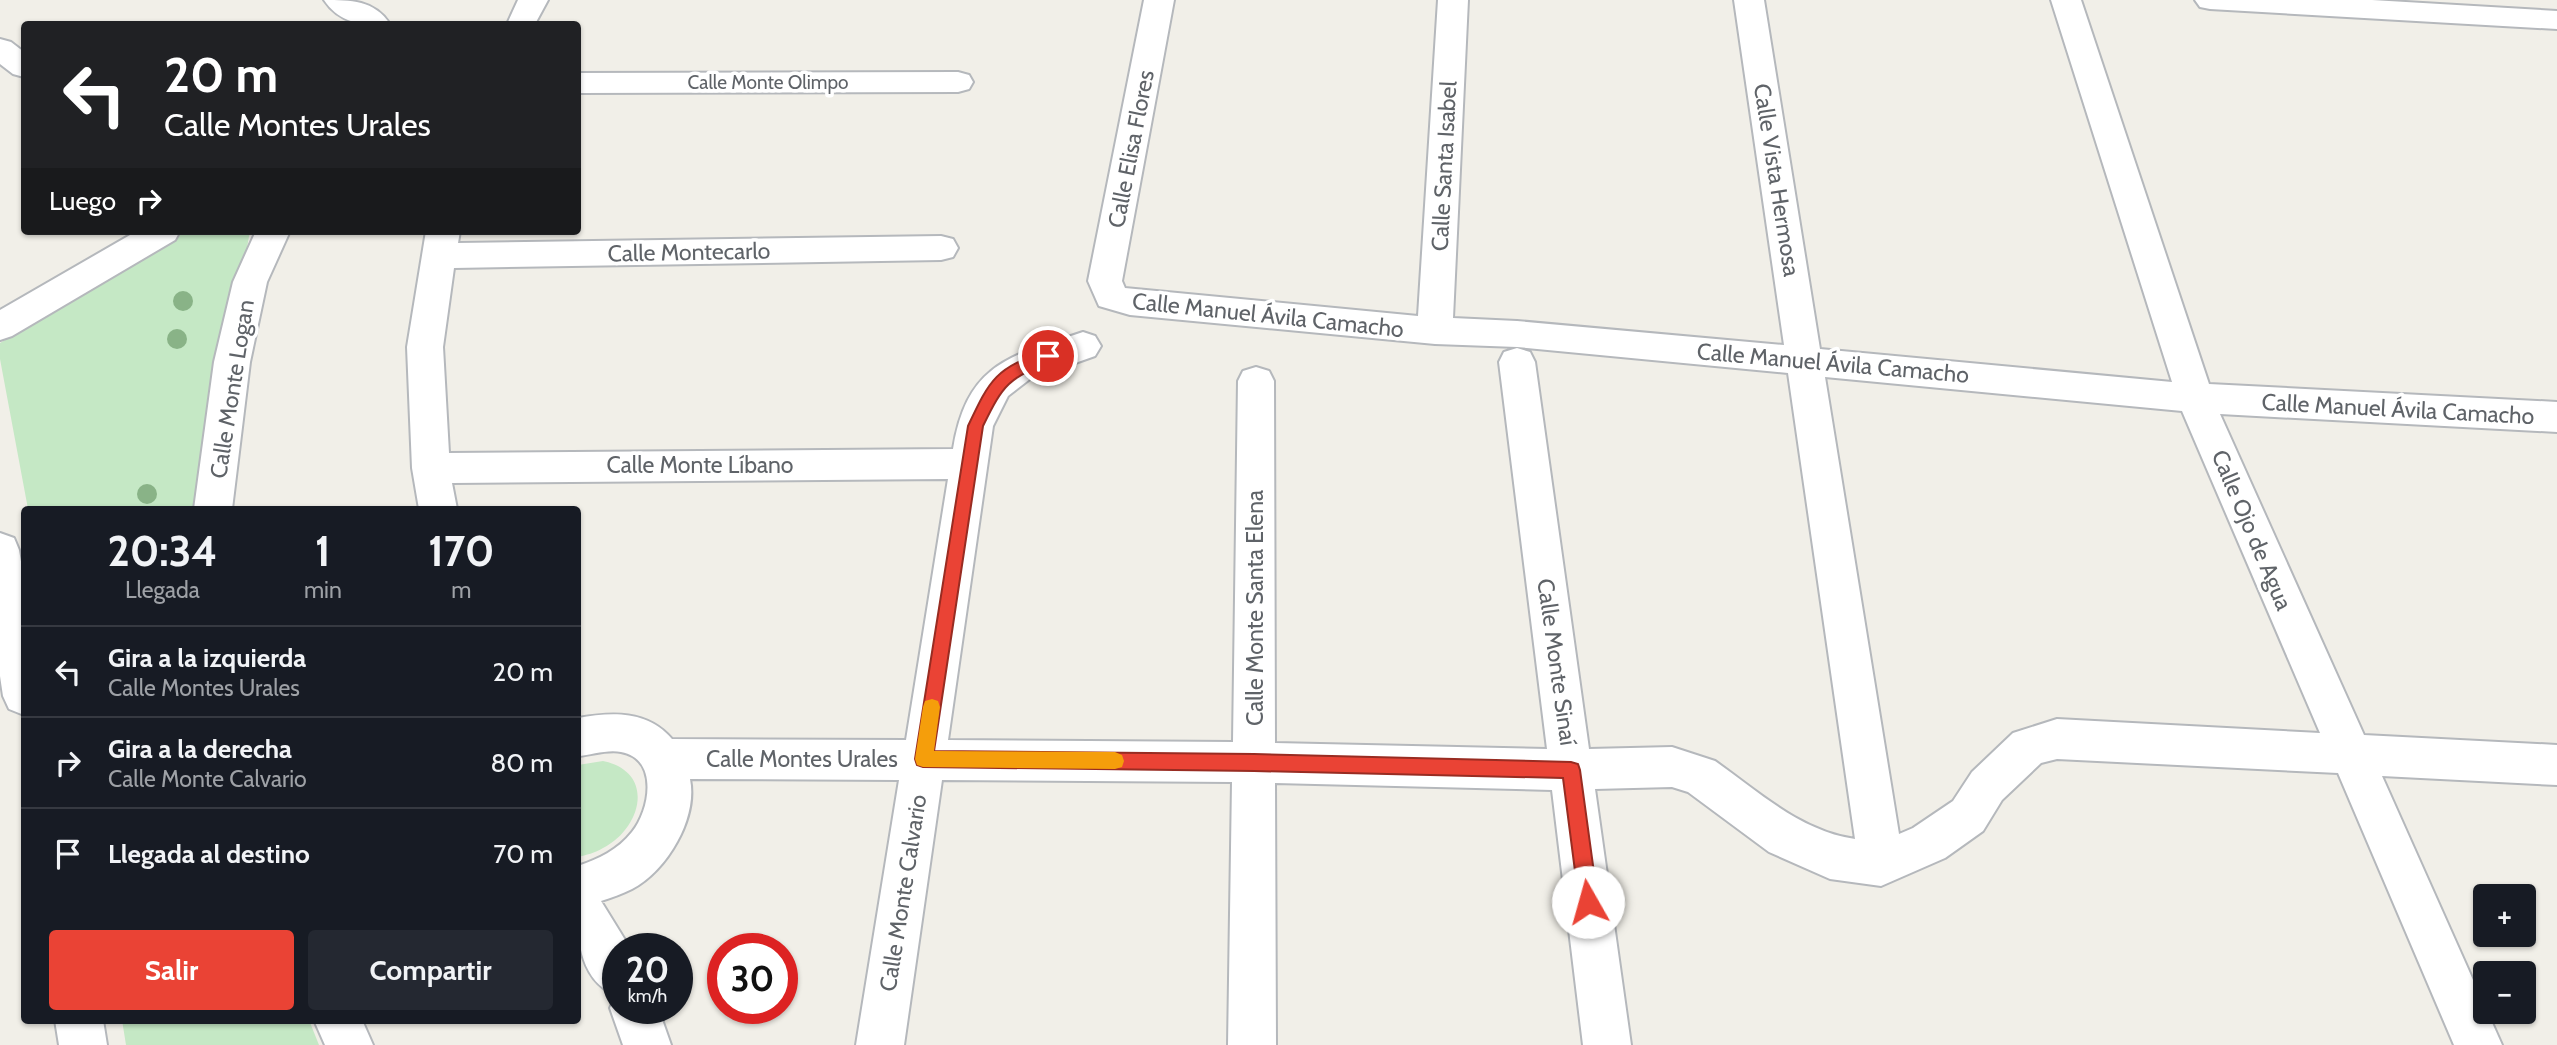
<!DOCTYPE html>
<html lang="es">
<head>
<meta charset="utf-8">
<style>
	body { margin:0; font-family:Cabin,sans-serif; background:#242831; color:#f1f3f6; height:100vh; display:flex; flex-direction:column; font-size:26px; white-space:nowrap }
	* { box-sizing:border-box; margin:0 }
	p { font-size:23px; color:#9ea1a6 }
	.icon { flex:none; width:38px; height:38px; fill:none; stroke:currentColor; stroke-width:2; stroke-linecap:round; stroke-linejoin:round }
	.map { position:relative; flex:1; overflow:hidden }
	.side { position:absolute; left:21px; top:506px; width:560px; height:518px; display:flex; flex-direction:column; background:#171b24; border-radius:7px; box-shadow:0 2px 5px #0004 }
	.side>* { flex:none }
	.guide { position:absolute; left:21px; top:21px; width:560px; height:214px; border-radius:7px; box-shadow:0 2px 5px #0004; background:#202124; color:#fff; overflow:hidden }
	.controls { position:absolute; left:2473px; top:884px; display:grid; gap:14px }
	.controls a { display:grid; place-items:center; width:63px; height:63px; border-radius:7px; background:#171b24; box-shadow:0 2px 5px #0004; font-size:35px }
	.speed { position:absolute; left:602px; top:933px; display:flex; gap:14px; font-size:35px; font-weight:700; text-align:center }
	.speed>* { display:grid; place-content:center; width:91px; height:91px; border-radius:50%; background:#171b24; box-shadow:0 2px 5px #0004; line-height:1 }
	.speed small { font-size:18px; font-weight:400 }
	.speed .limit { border:10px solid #d22; background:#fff; color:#111 }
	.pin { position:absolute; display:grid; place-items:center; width:60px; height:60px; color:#fff; margin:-30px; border:4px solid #fff; border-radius:50%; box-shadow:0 2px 7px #0007 }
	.me { position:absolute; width:77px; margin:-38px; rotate:353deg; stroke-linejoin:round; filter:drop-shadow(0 0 5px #0008) }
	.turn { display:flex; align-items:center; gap:24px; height:147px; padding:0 28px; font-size:32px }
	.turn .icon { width:91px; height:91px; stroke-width:2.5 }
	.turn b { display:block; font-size:49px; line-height:60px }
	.then { display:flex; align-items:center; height:66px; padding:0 28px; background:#0003; gap:14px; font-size:26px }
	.eta { display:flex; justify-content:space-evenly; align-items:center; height:119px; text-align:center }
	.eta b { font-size:42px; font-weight:800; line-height:49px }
	.primary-button { display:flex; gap:14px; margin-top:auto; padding:14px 28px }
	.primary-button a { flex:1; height:80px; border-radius:7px; background:#ea4335; color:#fff; font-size:28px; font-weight:800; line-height:80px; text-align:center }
	.primary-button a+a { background:#242831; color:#f1f3f6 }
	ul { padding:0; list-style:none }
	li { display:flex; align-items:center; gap:21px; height:91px; padding:0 28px; border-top:2px solid #363941 }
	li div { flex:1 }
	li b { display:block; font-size:26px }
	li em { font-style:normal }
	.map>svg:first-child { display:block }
</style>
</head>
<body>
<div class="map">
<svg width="2557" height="1045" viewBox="0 0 2557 1045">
	<rect width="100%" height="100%" fill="#f1efe8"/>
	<!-- green -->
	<path fill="#c5e8c5" d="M 187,231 L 250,231 L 202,497 L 202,509 L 28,509 L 0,359 L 0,343 Z
		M 603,761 C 656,772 642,828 603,848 C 595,853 586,855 578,857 L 578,765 Z
		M 122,1020 L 309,1020 L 319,1045 L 126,1045 Z"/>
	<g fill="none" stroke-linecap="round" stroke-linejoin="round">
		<!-- minor casing -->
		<g stroke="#b5b8bc" stroke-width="4">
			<path id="minor" d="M 324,0 C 351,0 374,0 390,24 C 364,26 340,24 324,0 Z
				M 518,0 L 548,0 L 535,24 L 507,24 Z
				M 1144,0 L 1174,0 L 1122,281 L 1125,288 L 1418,316 L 1438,0 L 1468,0 L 1453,318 L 1517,321 L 1784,345 L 1734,0 L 1764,0 L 1820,349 L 2172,382 L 2051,0 L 2081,0 L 2209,384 L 2557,402 L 2557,432 L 2220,414 L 2364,735 L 2557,745 L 2557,785 L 2382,776 L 2502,1045 L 2454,1045 L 2338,773 L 2057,759 L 2041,763 L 2002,800 L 1983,831 L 1945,858 L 1881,886 L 1830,879 L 1769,852 L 1688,792 L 1672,787 L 1595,789 L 1631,1045 L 1583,1045 L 1552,790 L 1275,783 L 1276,1045 L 1228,1045 L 1232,782 L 942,780 L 904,1045 L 856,1045 L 899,780 L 690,779 C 698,818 667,871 632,889 C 622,894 611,898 601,901 L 630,948 L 618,948 L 618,1008 L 658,1008 L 671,1045 L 623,1045 L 610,1008 L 616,995 C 568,976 578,908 578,866 C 598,859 618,850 632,832 C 650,810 659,759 621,752 C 608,749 591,755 578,756 L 578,718 C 612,712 647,710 672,739 L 906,740 L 948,479 L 452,483 L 457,509 L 419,509 L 412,468 L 407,347 L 426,231 L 460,231 L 458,243 L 941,236 L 953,239 L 958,248 L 953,257 L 941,260 L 454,268 L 443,347 L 449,453 L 953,449 C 967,363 1010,356 1083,332 L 1095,336 L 1101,346 L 1095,356 L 1030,379 L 1008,396 L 993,426 L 948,740 L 1233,742 L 1238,381 L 1243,371 L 1256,367 L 1269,371 L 1274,381 L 1275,743 L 1547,749 L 1499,362 L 1504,352 L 1517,348 L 1530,352 L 1535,362 L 1589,749 L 1672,747 L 1715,761 C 1759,792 1800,831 1855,839 L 1788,373 L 1517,347 L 1435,344 L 1130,315 L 1099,306 L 1088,281 ZM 1825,377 L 2182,411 L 2320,733 L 2057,719 L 2013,733 L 1972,772 L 1953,801 L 1913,828 L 1899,834 Z
				M 2195,0 L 2372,0 L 2557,11 L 2557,29 L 2210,9 L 2200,7 Z
				M 0,39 L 11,42 L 24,52 L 24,77 L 13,74 L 0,64 Z
				M 958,72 L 969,75 L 973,82 L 969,89 L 958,92 L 578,93 L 578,73 Z
				M 137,231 L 180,231 L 175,240 L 12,336 L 0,340 L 0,310 Z
				M 256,231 L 290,231 L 267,282 L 250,362 L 232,509 L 194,509 L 214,362 L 233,282 Z
				M 0,533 L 14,538 L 19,550 L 24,579 L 24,715 L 9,709 L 3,696 L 0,676 Z
				M 55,1020 L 103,1020 L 107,1045 L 59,1045 Z
				M 314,1020 L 362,1020 L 373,1045 L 325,1045 Z"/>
		</g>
		<!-- minor -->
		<use href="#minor" fill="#fff" fill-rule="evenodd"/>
	</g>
	<!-- trees -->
	<g fill="#89b387">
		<circle cx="183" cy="301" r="10"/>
		<circle cx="177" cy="339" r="10"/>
		<circle cx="147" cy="494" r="10"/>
	</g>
	<!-- route -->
	<path fill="#ea4335" stroke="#982c22" stroke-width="2" d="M 1048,351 L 1055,356 L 1053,360 C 1008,379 1004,383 983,426 L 934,751 L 1254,754 L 1571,762 L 1578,764 L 1580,770 L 1598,902 L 1595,908 L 1588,911 L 1581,908 L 1579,902 L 1563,778 L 1254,771 L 923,767 L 917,765 L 915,759 L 968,426 C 990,379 996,367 1048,351 Z"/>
	<!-- slow -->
	<path fill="#f59e0b" d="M 932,699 L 938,701 L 940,707 L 934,751 L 1115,752 L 1122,755 L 1124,761 L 1122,767 L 1115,769 L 923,767 L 917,765 L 915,759 L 923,707 L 925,701 Z"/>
	<g text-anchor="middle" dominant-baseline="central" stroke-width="7" stroke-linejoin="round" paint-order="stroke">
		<!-- far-street labels -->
		<g font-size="19" fill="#5f6368" stroke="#fff">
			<text x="768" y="82">Calle Monte Olimpo</text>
		</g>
		<!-- street labels -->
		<g font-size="23" fill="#5f6368" stroke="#fff">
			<text transform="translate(1131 149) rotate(-79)">Calle Elisa Flores</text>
			<text transform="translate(1444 166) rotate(-87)">Calle Santa Isabel</text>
			<text transform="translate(1777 180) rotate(81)">Calle Vista Hermosa</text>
			<text transform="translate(689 252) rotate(-1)">Calle Montecarlo</text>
			<text transform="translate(1268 315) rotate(6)">Calle Manuel Ávila Camacho</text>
			<text transform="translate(1833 363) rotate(5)">Calle Manuel Ávila Camacho</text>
			<text transform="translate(232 389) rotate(-81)">Calle Monte Logan</text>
			<text transform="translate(2398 409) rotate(3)">Calle Manuel Ávila Camacho</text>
			<text x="700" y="465">Calle Monte Líbano</text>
			<text transform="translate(2252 530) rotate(67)">Calle Ojo de Agua</text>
			<text transform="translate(1255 608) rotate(-90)">Calle Monte Santa Elena</text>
			<text transform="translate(1557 662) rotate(82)">Calle Monte Sinaí</text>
			<text x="802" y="759">Calle Montes Urales</text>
			<text transform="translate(903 893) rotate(-81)">Calle Monte Calvario</text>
		</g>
	</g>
</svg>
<div class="controls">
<a>+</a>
<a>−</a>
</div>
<div class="speed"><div>20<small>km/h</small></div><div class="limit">30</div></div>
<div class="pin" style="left:1048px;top:356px;background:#d93025"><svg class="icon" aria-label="arrive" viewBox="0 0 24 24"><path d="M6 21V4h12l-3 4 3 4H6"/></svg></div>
<svg class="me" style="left:1588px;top:902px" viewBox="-20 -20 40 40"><circle r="19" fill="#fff"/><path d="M0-13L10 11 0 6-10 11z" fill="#ea4335"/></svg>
<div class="guide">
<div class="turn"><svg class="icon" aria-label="left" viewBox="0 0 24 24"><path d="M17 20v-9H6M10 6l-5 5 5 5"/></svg><div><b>20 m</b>Calle Montes Urales</div></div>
<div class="then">Luego<svg class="icon" aria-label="right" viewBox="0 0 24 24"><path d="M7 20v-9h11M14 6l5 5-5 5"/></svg></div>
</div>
<section class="side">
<div class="eta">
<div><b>20:34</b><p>Llegada</p></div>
<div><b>1</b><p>min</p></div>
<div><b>170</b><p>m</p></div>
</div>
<ul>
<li><svg class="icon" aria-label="left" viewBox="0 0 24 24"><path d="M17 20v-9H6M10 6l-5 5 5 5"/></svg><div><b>Gira a la izquierda</b><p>Calle Montes Urales</p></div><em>20 m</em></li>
<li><svg class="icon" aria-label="right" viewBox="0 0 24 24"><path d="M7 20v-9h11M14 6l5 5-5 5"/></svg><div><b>Gira a la derecha</b><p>Calle Monte Calvario</p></div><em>80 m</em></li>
<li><svg class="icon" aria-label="arrive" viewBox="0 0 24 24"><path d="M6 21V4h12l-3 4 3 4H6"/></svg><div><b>Llegada al destino</b></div><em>70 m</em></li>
</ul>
<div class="primary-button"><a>Salir</a><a>Compartir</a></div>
</section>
</div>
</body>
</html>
